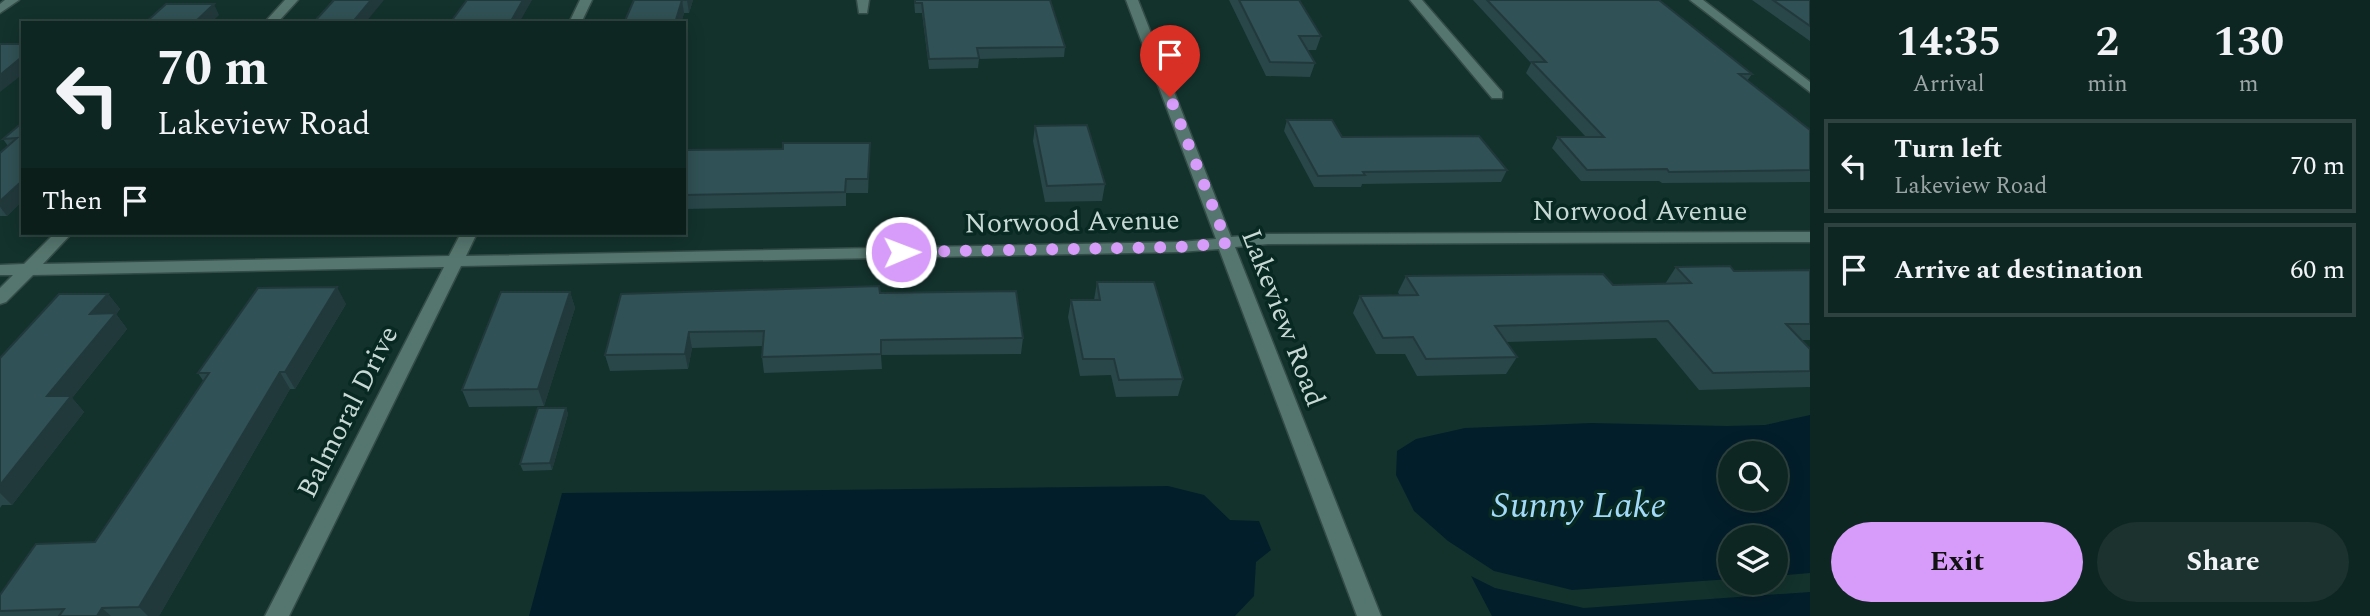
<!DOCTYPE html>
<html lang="en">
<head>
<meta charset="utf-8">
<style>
	body { margin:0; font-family:Spectral,serif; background:#1c322e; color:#f1f3f6; height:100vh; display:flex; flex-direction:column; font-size:26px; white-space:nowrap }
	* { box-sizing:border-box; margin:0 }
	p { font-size:23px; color:#9ba5a5 }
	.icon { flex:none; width:38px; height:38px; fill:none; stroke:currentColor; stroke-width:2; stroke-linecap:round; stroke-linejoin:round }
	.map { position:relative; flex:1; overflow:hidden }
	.panel { display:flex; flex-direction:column; background:#0e2621; width:560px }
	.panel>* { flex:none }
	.hud { position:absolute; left:21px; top:21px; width:665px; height:214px; border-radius:0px; box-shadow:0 4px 18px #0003,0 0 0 2px #2e433f; background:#0e2621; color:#f1f3f6; overflow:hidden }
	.controls { position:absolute; left:1718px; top:441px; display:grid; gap:14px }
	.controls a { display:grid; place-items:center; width:70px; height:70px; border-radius:50%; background:#0e2621; box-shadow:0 4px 18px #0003,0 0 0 2px #2e433f; font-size:35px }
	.pin { position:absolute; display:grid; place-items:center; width:60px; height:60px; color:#fff; margin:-72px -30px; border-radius:50% 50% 50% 0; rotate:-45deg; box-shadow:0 0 7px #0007 }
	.pin .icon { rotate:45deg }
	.me { position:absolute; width:77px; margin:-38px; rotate:89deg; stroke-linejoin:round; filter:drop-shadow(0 0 5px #0008) }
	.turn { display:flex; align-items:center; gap:24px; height:147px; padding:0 21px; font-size:32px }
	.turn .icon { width:91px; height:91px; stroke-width:2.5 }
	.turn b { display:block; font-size:49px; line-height:60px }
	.then { display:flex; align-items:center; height:66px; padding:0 21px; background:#0003; gap:14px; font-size:26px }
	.eta { display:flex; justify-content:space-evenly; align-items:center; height:119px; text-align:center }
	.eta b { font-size:42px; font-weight:700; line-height:49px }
	.button { display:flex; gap:14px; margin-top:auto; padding:14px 21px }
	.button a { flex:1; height:80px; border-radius:42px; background:#d79bf9; color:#111; font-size:28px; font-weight:700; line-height:80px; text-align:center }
	.button a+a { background:#1c322e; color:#f1f3f6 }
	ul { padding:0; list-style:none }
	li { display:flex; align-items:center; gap:21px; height:94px; margin:0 14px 10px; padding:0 7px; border:4px solid #2e433f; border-radius:0px }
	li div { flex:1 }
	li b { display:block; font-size:26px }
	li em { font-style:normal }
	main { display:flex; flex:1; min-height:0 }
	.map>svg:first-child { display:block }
</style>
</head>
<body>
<main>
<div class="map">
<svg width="1810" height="616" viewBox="0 0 1810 616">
	<rect width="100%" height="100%" fill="#13322c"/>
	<!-- water -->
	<path fill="#031e2b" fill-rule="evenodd" d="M 1810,415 L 1810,573 L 1776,576 L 1776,537 L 1731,537 L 1731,579 L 1572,590 L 1494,571 L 1448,541 L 1414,511 L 1396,475 L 1397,451 L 1416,439 L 1465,428 L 1591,423 L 1727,426 L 1765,425 ZM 1731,453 L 1776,453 L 1776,499 L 1731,499 Z
		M 1168,486 L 1204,495 L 1230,520 L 1259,521 L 1271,550 L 1256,562 L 1254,596 L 1235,616 L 529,616 L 562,493 Z
		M 1471,576 L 1495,588 L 1584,608 L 1810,592 L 1810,616 L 1492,616 Z"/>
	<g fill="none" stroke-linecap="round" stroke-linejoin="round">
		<!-- minor casing -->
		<g stroke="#344c47" stroke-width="3">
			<path id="minor" d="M 5,0 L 19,0 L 0,13 L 0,4 Z
				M 285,0 L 298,0 L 277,23 L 264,23 Z
				M 580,0 L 592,0 L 581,23 L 569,23 Z
				M 857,0 L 869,0 L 867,13 L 859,13 Z
				M 1126,0 L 1138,0 L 1231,237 L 1268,234 L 1810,232 L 1810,242 L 1268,244 L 1235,247 L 1381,616 L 1357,616 L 1219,249 L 1180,252 L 461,266 L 289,616 L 265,616 L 444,267 L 33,275 L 6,302 L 0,304 L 0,288 L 13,275 L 0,275 L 0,265 L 24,264 L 55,233 L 72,233 L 43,264 L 449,256 L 461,233 L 477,233 L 466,256 L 1180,242 L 1216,239 Z
				M 1410,0 L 1422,0 L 1502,92 L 1502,98 L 1492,98 Z
				M 1690,0 L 1703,0 L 1810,82 L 1810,92 Z"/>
		</g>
		<!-- minor -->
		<use href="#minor" fill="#55766e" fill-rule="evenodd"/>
	</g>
	<!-- wall -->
	<path fill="#294649" d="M 634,0 L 693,0 L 689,13 L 684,13 L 681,23 L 624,23 Z
		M 914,0 L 1065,47 L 1064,57 L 979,59 L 978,68 L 929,69 L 922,13 L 915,13 Z
		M 1229,0 L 1299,0 L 1321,36 L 1316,50 L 1307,50 L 1315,63 L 1310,77 L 1266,76 Z
		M 1473,0 L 1659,0 L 1752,74 L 1747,81 L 1810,130 L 1810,182 L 1662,183 L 1659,181 L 1581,181 L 1552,148 L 1558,137 L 1586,137 L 1526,73 L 1531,63 Z
		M 1752,0 L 1810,0 L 1810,41 Z
		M 1287,120 L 1342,137 L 1507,170 L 1501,182 L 1362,184 L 1361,187 L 1314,187 L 1284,131 Z
		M 23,122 L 23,200 L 7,216 L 0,216 L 0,153 L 8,146 L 3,139 Z
		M 1035,126 L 1105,184 L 1102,201 L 1045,202 L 1033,141 Z
		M 870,143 L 868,193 L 846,193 L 846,206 L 684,209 L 684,150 L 783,149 Z
		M 1676,267 L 1734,271 L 1810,270 L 1810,340 L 1802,340 L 1810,349 L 1810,387 L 1699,390 L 1656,338 L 1506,342 L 1517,357 L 1506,374 L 1417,376 L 1405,354 L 1376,354 L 1353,313 L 1360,296 L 1400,296 L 1398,292 L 1406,276 L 1613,285 L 1665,284 Z
		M 1097,282 L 1183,379 L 1178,396 L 1116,397 L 1111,375 L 1080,376 L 1068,317 L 1071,300 L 1094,300 Z
		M 570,292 L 575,308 L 544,406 L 469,407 L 462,390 Z
		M 880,293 L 1023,338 L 1021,354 L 881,355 L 882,369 L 764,373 L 762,357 L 763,346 L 692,348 L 688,369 L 610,371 L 605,355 L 621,294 Z
		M 108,294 L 120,309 L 116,314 L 127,329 L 72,398 L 84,412 L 12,505 L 2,505 L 0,508 L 0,358 Z
		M 346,304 L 295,389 L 290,389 L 159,616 L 0,616 L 0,595 L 95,542 L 204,382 L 198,373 Z
		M 566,408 L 568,414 L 552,470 L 523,471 L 520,464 Z"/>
	<!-- shaded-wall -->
	<path fill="#22393c" d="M 371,0 L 384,0 L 365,23 L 352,23 Z
		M 523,0 L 532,0 L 519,23 L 510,23 Z
		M 682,0 L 684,13 L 681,23 L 675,23 Z
		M 687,0 L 693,0 L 689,13 Z
		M 214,4 L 219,15 L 211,23 L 194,23 Z
		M 23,56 L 23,74 L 0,92 L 0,75 Z
		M 870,143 L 870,156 L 868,193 L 868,179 Z
		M 23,180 L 23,200 L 7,216 L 0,207 L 0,201 Z
		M 337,287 L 346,304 L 295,389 L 285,372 Z
		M 570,292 L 575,308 L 544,406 L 538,389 Z
		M 108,294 L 120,309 L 116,314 L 127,329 L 72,398 L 84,412 L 12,505 L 0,493 L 0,485 L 90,314 Z
		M 689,332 L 692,348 L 688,369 L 685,354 Z
		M 280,372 L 290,389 L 159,616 L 148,616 L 139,607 Z
		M 566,408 L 568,414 L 552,470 L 550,463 Z
		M 102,608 L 111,616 L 97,616 Z"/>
	<!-- building -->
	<path fill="#305155" stroke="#22393c" stroke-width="2" d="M 334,0 L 371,0 L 352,23 L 313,23 Z
		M 467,0 L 523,0 L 510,23 L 450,23 Z
		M 634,0 L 687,0 L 682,0 L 675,23 L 624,23 Z
		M 915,0 L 1050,0 L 1065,47 L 977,48 L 979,58 L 929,59 L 922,3 L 915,3 Z
		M 1239,0 L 1299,0 L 1321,36 L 1299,36 L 1315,63 L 1270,62 Z
		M 1487,0 L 1659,0 L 1752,74 L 1739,74 L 1810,130 L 1810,170 L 1669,172 L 1667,169 L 1587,170 L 1558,137 L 1604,137 L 1532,62 L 1546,62 Z
		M 1773,0 L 1810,0 L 1810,26 Z
		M 166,4 L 214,4 L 194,23 L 145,23 Z
		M 0,44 L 23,44 L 23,56 L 0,75 Z
		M 1287,120 L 1332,120 L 1342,137 L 1479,136 L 1507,170 L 1363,172 L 1365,175 L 1318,176 Z
		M 23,122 L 23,180 L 0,201 L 0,153 L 17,138 L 3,139 Z
		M 1087,125 L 1105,184 L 1047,186 L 1035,126 Z
		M 783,143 L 870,143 L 868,179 L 846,179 L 845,192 L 684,195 L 684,150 L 783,149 Z
		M 1730,266 L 1734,271 L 1810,270 L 1810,324 L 1786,324 L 1810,349 L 1810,371 L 1713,373 L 1668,321 L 1495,326 L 1517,357 L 1426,359 L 1413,337 L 1383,338 L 1360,296 L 1418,295 L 1406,276 L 1603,274 L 1613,285 L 1691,283 L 1676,267 Z
		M 1097,282 L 1154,282 L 1183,379 L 1119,380 L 1114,359 L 1083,359 L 1071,300 L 1100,300 Z
		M 879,286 L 880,293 L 1016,291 L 1023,338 L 881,340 L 881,354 L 762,357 L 764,331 L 689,332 L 685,354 L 605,355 L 621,294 Z
		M 337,287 L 285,372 L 280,372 L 139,607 L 102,608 L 97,616 L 59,616 L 64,609 L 0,611 L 0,595 L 36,544 L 95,542 L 209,373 L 198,373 L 258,288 Z
		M 501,292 L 570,292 L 538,389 L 462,390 Z
		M 59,294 L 108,294 L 90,314 L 116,313 L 47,396 L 71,396 L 0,485 L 0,358 Z
		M 538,408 L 566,408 L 550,463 L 520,464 Z"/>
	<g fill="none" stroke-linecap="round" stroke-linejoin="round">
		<!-- route -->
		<path stroke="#d79bf9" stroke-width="12" stroke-dasharray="0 21.6" d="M 901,252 L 1180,247 L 1227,243 L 1170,97"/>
	</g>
	<g text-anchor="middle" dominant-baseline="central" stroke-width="7" stroke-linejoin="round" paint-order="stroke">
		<!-- street labels -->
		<g font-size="28" fill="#c8d9d5" stroke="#082822">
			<text x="1640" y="211">Norwood Avenue</text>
			<text transform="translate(1072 222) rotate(-1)">Norwood Avenue</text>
			<text transform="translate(1283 318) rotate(69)">Lakeview Road</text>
			<text transform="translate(348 412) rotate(-63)">Balmoral Drive</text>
		</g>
		<!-- near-water labels -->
		<g font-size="37" font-style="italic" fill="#a2daf8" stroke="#082822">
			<text x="1579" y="506">Sunny Lake</text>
		</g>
	</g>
</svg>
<div class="controls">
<a><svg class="icon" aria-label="search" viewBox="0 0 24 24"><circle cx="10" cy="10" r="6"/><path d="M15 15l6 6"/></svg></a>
<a><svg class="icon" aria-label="layers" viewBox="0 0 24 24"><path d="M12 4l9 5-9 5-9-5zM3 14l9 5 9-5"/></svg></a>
</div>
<div class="pin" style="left:1170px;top:97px;background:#d93025"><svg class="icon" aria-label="arrive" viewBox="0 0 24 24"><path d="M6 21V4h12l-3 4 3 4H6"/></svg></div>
<svg class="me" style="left:901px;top:252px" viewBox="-20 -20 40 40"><circle r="17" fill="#d79bf9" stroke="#fff" stroke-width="3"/><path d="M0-11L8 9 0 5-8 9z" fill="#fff"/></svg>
<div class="hud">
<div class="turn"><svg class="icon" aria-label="left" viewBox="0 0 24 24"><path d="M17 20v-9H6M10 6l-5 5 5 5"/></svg><div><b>70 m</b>Lakeview Road</div></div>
<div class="then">Then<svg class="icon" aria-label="arrive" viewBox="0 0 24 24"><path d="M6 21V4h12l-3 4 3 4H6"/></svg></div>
</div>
</div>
<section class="panel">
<div class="eta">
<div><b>14:35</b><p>Arrival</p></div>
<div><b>2</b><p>min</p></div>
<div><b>130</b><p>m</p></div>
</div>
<ul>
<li><svg class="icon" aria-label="left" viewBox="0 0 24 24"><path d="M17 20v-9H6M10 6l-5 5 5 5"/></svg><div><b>Turn left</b><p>Lakeview Road</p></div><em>70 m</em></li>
<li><svg class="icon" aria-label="arrive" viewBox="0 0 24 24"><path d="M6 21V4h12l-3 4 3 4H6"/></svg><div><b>Arrive at destination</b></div><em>60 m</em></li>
</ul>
<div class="button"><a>Exit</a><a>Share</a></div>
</section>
</main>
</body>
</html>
